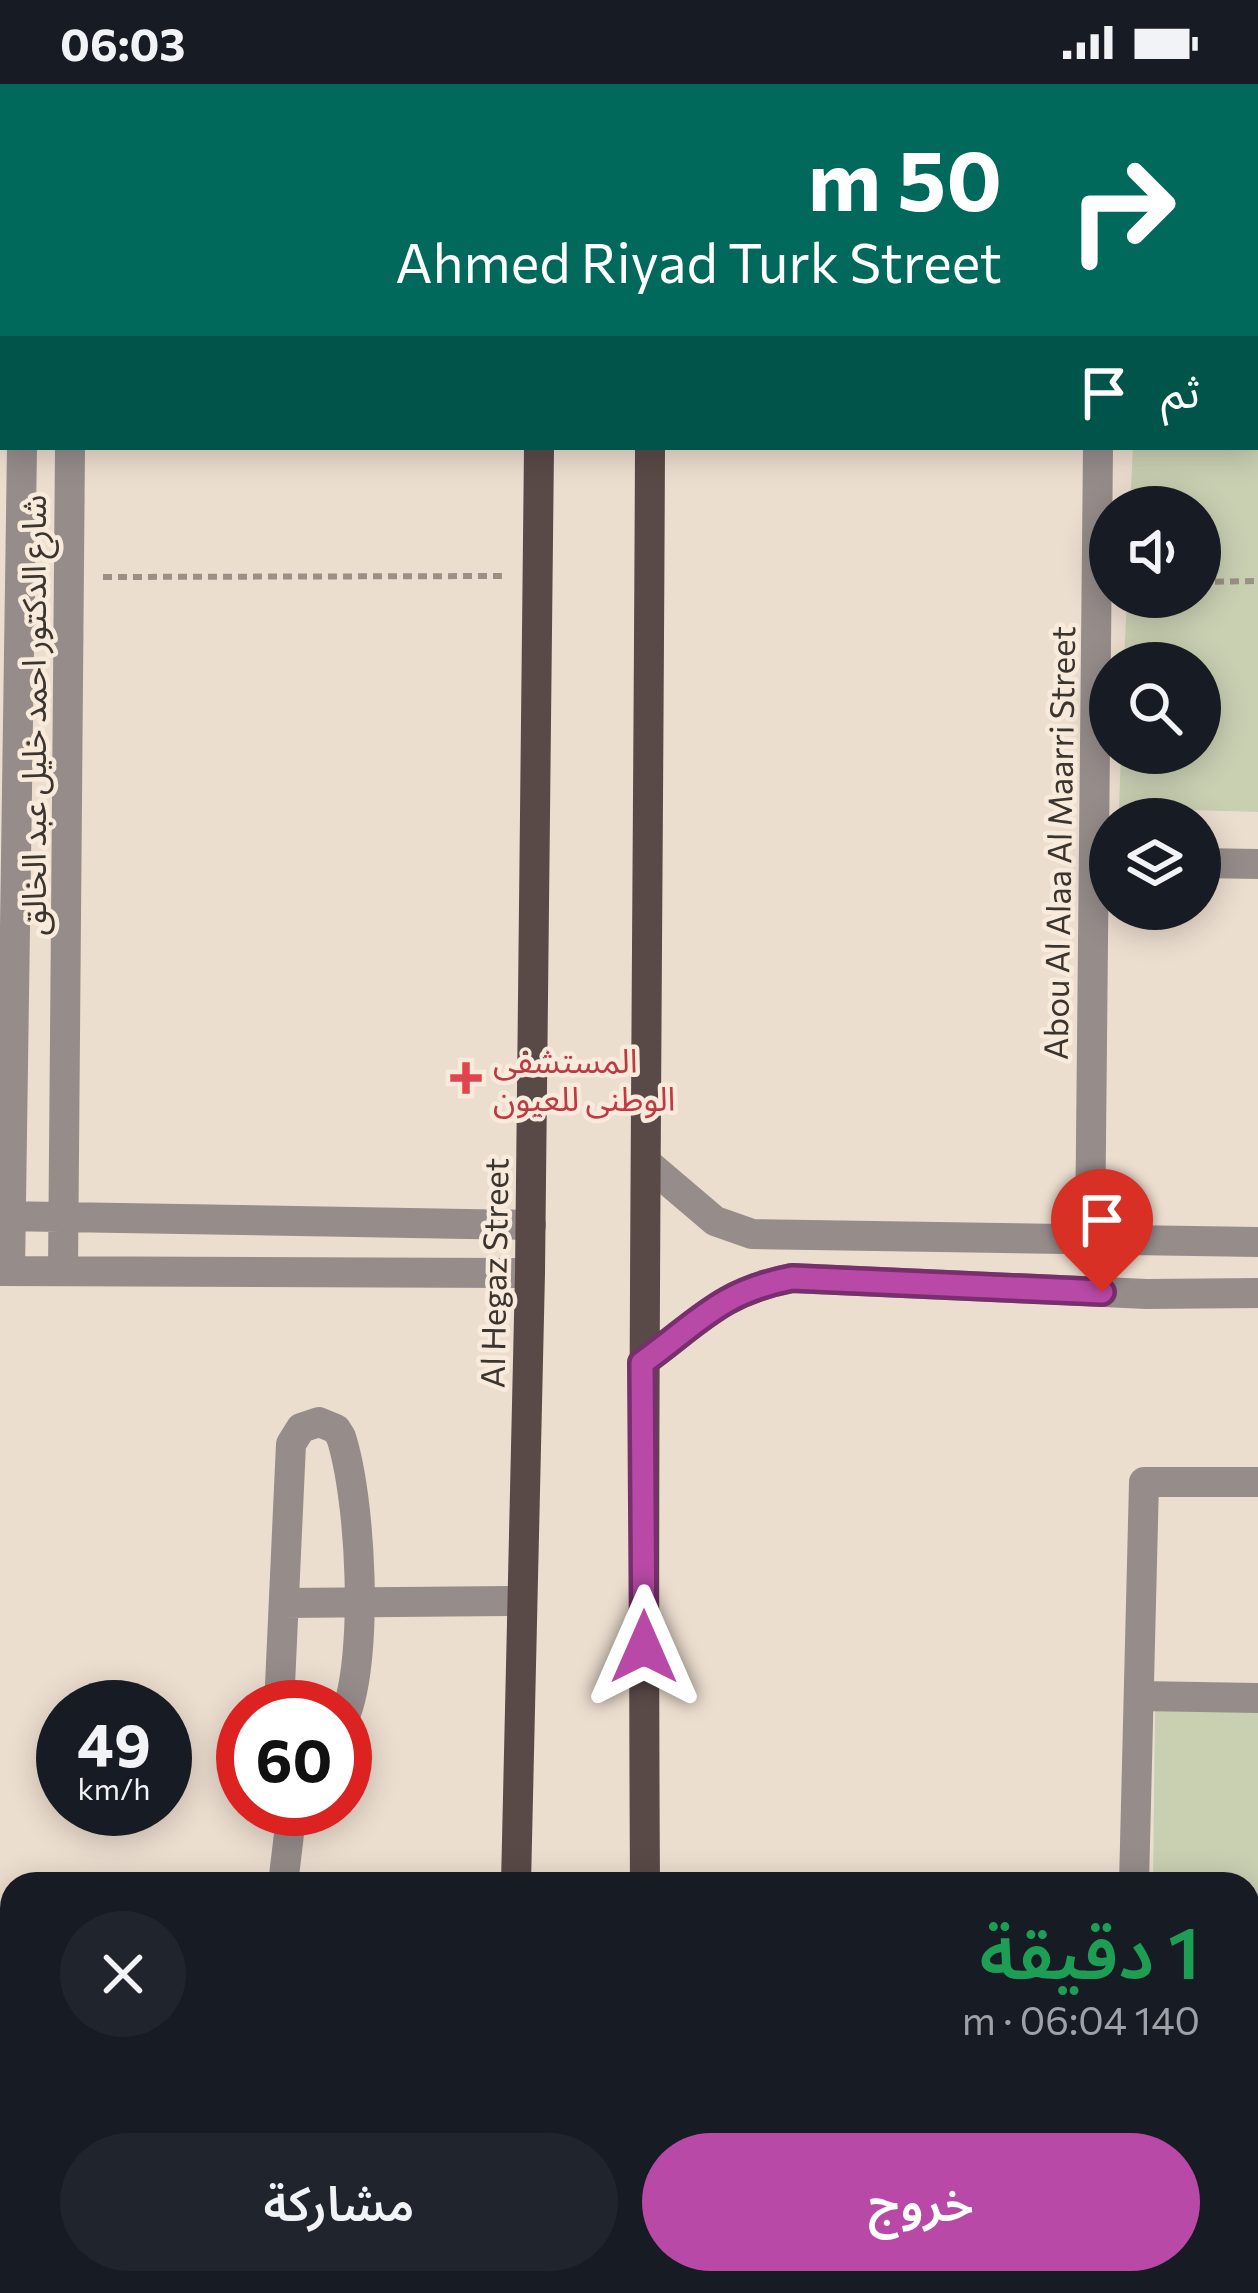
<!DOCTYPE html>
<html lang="ar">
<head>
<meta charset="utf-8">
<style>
	body { margin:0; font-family:Commissioner,"Noto Sans Arabic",sans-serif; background:#20242c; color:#f1f3f6; direction:rtl; height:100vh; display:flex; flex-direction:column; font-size:45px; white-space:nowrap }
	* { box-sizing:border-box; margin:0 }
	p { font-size:39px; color:#9ea1a6 }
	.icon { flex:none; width:66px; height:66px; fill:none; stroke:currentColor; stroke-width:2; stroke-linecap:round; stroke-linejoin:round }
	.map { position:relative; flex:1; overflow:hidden; direction:ltr }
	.sheet { position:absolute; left:0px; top:1788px; width:1260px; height:423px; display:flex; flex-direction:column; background:#171b24; border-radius:36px 36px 0 0; box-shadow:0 6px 30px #0003; direction:rtl }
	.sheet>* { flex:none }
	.guide { position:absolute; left:0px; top:0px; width:1260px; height:366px; box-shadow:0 6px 30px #0003; direction:rtl; background:#00695c; color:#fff; overflow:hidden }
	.controls { position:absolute; left:1089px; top:402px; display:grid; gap:24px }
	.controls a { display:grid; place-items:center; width:132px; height:132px; border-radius:50%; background:#171b24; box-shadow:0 6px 30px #0003; font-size:60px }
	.speed { position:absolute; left:36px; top:1596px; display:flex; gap:24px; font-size:60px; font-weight:700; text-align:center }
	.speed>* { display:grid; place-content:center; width:156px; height:156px; border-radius:50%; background:#171b24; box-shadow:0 6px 30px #0003; line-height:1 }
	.speed small { font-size:30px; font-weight:400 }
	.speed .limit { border:18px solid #d22; background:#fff; color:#111 }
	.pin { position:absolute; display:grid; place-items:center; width:102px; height:102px; color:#fff; margin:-123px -51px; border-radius:50% 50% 50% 0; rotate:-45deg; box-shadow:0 0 12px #0007 }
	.pin .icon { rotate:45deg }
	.me { position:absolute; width:132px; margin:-66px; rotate:0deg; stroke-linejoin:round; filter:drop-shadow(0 0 9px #0008) }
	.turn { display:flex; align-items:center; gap:42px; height:252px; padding:0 60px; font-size:54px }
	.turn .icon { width:156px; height:156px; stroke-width:2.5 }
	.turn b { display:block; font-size:84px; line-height:102px }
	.then { display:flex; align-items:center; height:114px; padding:0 60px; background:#0003; gap:24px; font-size:45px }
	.round { display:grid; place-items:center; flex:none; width:126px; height:126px; border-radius:63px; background:#20242c }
	.overview { display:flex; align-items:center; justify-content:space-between; height:204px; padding:0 60px }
	h1 { font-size:72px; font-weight:600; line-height:90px; color:#1e9e55 }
	.button { display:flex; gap:24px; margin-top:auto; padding:24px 60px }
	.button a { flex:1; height:138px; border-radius:72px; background:#b849a7; color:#fff; font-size:48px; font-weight:600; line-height:138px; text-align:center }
	.button a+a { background:#20242c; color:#f1f3f6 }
	.status { display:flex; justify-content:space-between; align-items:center; height:84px; padding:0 60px; background:#171b24; direction:ltr }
	.status svg { height:33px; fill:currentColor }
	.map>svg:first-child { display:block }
</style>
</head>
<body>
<div class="status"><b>06:03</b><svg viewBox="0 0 49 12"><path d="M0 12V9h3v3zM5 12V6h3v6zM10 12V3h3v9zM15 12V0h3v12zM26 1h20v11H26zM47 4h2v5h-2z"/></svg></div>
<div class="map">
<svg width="1258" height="2209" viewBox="0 0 1258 2209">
	<rect width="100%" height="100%" fill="#ecdecf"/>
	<!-- green -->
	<path fill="#c9d0b2" d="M 1258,285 L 1258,728 L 1119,724 L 1121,669 L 1200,669 L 1200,579 L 1124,579 L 1127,513 L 1200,513 L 1200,423 L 1130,423 L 1133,363 L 1257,363 Z
		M 1155,1626 L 1258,1627 L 1258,2209 L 1147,2209 L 1147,2199 L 1248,2199 L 1248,1800 L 1153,1800 Z"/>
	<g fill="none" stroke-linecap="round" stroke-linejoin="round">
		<!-- path -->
		<path stroke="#9a9085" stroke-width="6" stroke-dasharray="9 6" stroke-linecap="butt" d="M 103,493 L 504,492
			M 1200,498 L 1258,497"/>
		<!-- minor -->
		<path stroke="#968d8b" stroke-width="30" d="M 28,3 L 28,0
			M 73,3 L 73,0
			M 1257,247 L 1258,247
			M 1200,779 L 1258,780
			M 648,1080 L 715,1137 L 752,1150 L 1258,1158
			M 0,1132 L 531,1141
			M 1090,1156 L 1098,363
			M 0,1187 L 530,1189
			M 10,1187 L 22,363
			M 63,1187 L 70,363
			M 642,1279 C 699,1238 720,1208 792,1194 L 1147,1210 L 1258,1209
			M 284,1519 L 522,1517
			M 1139,1612 L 1258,1614
			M 279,1623 L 291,1360 L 301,1344 L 319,1338 L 336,1345 L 341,1353 C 361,1415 369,1572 345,1632
			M 283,1800 L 292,1725
			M 1134,1800 L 1144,1398 L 1258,1398
			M 0,1857 L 12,1857
			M 0,2114 L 12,2114
			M 1123,2209 L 1123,2199"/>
		<!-- major -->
		<path stroke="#594a47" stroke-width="30" d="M 542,3 L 542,0
			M 651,3 L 651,0
			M 516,1800 L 530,1189 L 539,363
			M 645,1800 C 642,1321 648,842 650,363
			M 506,2209 L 507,2199
			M 643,2209 L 643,2199"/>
	</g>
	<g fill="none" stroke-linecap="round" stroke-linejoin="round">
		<!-- route casing -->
		<g stroke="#782f6d" stroke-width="30">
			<path id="route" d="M 644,1563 L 642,1279 C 699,1238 720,1208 792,1194 L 1102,1208"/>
		</g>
		<!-- route -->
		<use href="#route" stroke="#b849a7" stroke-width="21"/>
	</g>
	<!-- markers -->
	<path fill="#e0444e" stroke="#f9ebdc" stroke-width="4.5" d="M460 976h12v12h12v12h-12v12h-12v-12h-12v-12h12z"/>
	<g text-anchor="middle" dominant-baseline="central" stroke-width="9" stroke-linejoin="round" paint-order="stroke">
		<!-- street labels -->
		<g font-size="33" fill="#3a352f" stroke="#f9ebdc">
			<text transform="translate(32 631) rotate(-90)">شارع الدكتور احمد خليل عبد الخالق</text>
			<text transform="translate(1058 759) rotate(-89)">Abou Al Alaa Al Maarri Street</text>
			<text transform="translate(493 1189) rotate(-89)">Al Hegaz Street</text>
		</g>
		<!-- health labels -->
		<g font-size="33" fill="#be3a42" stroke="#f9ebdc" text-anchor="start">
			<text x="493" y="975">المستشفى<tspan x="493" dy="38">الوطنى للعيون</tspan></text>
		</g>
	</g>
</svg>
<div class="controls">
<a><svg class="icon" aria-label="sound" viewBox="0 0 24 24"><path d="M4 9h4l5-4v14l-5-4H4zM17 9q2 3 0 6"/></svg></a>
<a><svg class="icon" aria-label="search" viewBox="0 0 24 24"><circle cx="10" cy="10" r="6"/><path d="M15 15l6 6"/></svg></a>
<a><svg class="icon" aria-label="layers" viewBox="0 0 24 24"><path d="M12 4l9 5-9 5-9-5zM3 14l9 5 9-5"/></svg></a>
</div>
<div class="speed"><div>49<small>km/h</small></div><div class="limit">60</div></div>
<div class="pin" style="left:1102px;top:1208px;background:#d93025"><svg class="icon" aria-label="arrive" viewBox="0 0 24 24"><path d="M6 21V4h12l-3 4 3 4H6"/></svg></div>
<svg class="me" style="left:644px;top:1563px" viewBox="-20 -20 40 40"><path d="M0-17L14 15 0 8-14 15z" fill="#b849a7" stroke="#fff" stroke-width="4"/></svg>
<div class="guide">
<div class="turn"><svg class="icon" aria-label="right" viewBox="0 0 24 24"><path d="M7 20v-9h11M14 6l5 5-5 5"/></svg><div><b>50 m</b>Ahmed Riyad Turk Street</div></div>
<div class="then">ثم<svg class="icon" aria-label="arrive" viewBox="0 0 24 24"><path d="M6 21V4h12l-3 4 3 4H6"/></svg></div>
</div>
<section class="sheet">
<div class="overview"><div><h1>1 دقيقة</h1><p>140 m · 06:04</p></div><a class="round"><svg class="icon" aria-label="close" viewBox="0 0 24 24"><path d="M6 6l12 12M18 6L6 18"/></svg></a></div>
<div class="button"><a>خروج</a><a>مشاركة</a></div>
</section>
</div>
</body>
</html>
